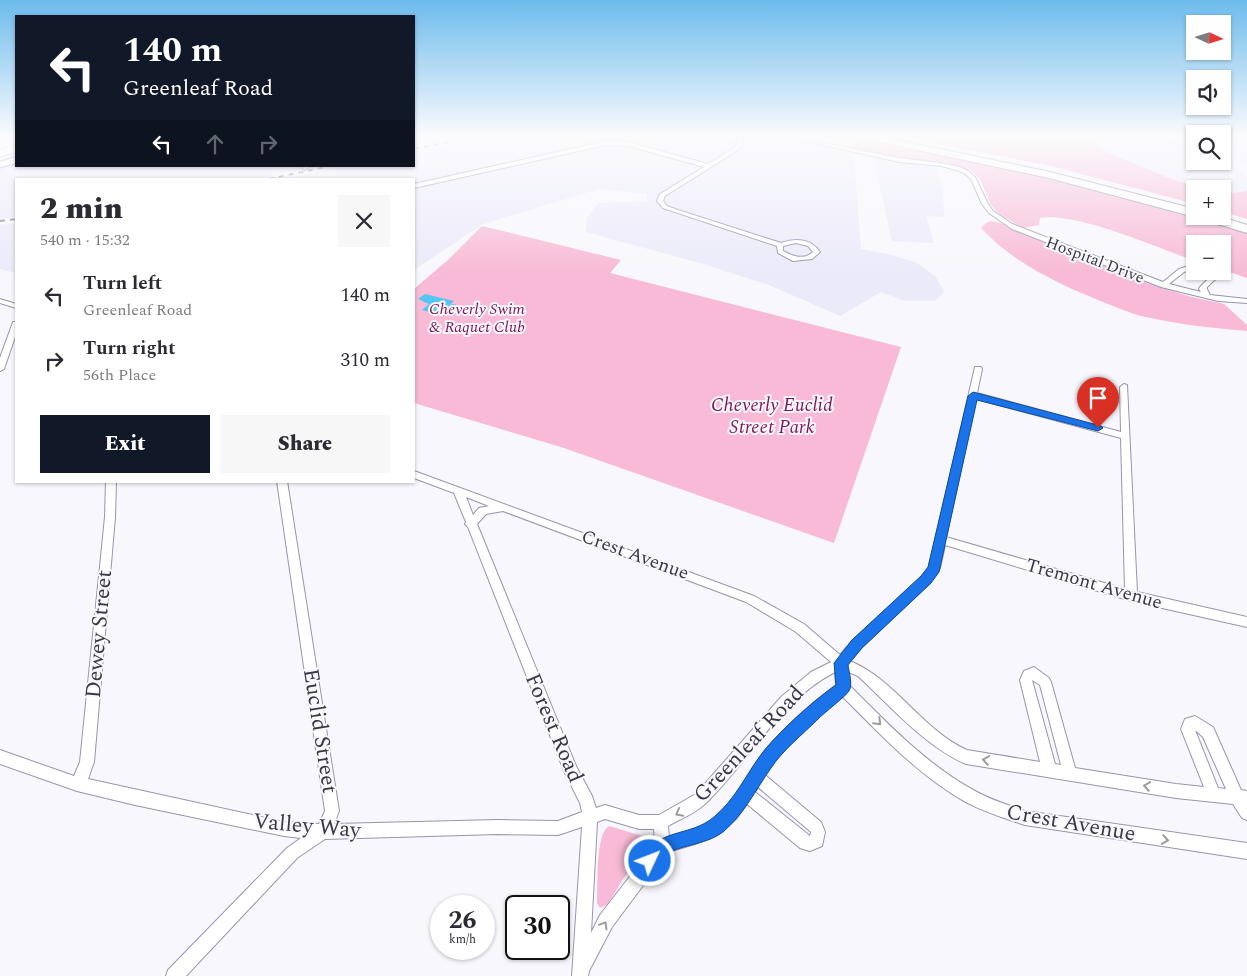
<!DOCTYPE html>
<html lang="en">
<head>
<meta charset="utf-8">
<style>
	body { margin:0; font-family:Spectral,serif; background:#f7f7f7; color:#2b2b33; height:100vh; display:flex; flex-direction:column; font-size:19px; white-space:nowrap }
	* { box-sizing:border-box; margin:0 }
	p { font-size:16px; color:#7c7c81 }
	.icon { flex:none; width:28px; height:28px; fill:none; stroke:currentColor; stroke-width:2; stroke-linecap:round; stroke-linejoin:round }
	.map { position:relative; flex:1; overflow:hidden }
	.sheet { position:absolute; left:15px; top:178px; width:400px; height:305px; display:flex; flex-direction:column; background:#fff; border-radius:0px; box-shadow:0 1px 4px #0004 }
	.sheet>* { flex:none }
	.top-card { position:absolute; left:15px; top:15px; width:400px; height:152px; border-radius:0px; box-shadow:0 1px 4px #0004; background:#111827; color:#fff; overflow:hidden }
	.needle { width:32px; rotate:94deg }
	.fabs { position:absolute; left:1186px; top:15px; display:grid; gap:10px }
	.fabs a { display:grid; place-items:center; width:45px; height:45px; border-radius:0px; background:#fff; box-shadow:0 1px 4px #0004; font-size:25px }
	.speed { position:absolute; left:430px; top:895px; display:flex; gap:10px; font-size:25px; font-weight:700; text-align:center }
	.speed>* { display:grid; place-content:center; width:65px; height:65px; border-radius:50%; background:#fff; box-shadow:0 1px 4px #0004; line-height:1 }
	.speed small { font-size:12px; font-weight:400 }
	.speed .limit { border:2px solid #111; border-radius:8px; background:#fff; color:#111 }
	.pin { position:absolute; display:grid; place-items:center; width:42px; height:42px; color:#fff; margin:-51px -21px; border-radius:50% 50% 50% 0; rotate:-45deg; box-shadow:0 0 5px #0007 }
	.pin .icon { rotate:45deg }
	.me { position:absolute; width:55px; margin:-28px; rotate:47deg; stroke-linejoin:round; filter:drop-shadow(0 0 4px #0008) }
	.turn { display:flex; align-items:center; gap:18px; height:105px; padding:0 25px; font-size:22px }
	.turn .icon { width:65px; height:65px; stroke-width:2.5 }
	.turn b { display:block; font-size:35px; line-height:42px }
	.lanes { display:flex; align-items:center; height:48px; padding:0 25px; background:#0003; justify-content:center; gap:25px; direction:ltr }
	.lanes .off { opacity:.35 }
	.round { display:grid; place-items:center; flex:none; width:52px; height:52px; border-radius:0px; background:#f7f7f7 }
	.headline { display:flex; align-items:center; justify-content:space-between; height:85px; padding:0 25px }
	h1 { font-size:30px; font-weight:800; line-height:38px }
	.action { display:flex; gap:10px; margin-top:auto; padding:10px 25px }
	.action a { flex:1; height:58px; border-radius:0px; background:#111827; color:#fff; font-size:20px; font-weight:800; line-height:58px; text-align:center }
	.action a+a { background:#f7f7f7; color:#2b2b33 }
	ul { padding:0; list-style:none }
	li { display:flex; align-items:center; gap:15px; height:65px; padding:0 25px }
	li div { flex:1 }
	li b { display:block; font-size:19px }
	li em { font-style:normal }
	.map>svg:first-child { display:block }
</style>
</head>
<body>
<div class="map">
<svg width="1247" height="976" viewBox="0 0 1247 976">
	<rect width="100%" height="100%" fill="#f7f7fd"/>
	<!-- built -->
	<path fill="#ebeaf9" d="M 488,137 L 808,137 L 899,158 L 934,161 L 943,190 L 944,217 L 926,216 L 934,243 L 892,241 L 874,160 L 854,156 L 861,249 L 888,254 L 917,263 L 936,277 L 944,292 L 935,301 L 905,301 L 881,292 L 840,316 L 769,285 L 707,265 L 586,232 L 587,218 L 598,203 L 647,201 L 647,194 L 599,189 L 483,224 L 414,270 L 414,179 L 282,179 L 344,166 L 414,166 L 414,152 Z
		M 1055,137 L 1195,137 L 1195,161 L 1222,161 L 1223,137 L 1247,137 L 1247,167 L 1238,160 L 1225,160 L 1247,176 L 1247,191 L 1224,194 L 1222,189 L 1201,189 L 1164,176 L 1107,152 L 1090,139 Z
		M 16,162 L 16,166 L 314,166 L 256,179 L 16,179 L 16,217 L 0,219 L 0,168 Z
		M 16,223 L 16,273 L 0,269 L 0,225 Z"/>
	<!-- green -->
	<path fill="#f8bad6" d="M 905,137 L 949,137 L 955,140 L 992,141 L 990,137 L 1055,137 L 1090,139 L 1107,152 L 1164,176 L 1201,189 L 1195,189 L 1195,204 L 1055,167 Z
		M 867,138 C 994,167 1122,193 1247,233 L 1247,278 L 1223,270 L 1222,244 L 1195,244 L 1195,261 C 1159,248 1075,211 1040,218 L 1039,225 L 1023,228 L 1000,215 L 991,205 L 980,179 L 973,172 L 959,166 L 945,162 L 899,158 L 848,147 Z
		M 1247,191 L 1247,219 L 1223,212 L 1223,194 Z
		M 991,221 L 1001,223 L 1022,234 L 1152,285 L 1192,297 L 1224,304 L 1247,325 L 1247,331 C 1211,328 1176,324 1141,316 C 1130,313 1119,308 1108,304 C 1063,286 1014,264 981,228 L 986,223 Z
		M 482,226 L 621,260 L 610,273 L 901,347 L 834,543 L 561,447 L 414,403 L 414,289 L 449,259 Z
		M 609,826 L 646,837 L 647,843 L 644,852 L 623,879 L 608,904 L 600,908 L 597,903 C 598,886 595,834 609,826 Z"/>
	<!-- water -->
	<path fill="#54c6f3" d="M 425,294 L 454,301 L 440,314 L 452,304 L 458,305 L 444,316 L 422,310 L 429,304 L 418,299 Z"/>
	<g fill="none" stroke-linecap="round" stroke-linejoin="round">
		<!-- minor casing -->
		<g stroke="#9794b1" stroke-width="2">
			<path id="minor" d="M 738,137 L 743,137 L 742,145 L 738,150 L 665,196 L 663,201 L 667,206 L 675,209 L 781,243 C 795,238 811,238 820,252 L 812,259 L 793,261 L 778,253 L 777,246 L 663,208 L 657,201 L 660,194 L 704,167 L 628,146 L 606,145 L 414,188 L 414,184 L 606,141 L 628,142 L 708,164 L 734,148 L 736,145 ZM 796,243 L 808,246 L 813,252 C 804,260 794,257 783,251 L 783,246 Z
				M 788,137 L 796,137 L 899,158 L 941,163 L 960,167 L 968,171 L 975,177 L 988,204 L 993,211 L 1012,224 L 1163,282 L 1179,269 L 1195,264 L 1195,268 L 1184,272 L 1169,284 L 1201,292 L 1199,289 L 1200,287 L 1212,275 L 1207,271 L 1215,271 L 1220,275 L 1207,287 L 1207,289 L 1210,295 L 1247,299 L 1247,303 L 1218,301 L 1161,287 L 1012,229 L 989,213 L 982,204 L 971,179 L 964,173 L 956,170 L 941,166 L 899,162 Z
				M 1173,137 L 1178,137 L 1175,141 L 1170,140 Z
				M 304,166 L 311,166 L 305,170 L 302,168 Z
				M 0,299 L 16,304 L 16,308 L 0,303 Z
				M 13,322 L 16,322 L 16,334 L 4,369 L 0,371 L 0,358 Z
				M 975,367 L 981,367 L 982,369 L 977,393 L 1121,432 L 1120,387 L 1124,384 L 1127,385 L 1137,592 L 1247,617 L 1247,627 L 1131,601 L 945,545 L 940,568 L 930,583 L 861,648 L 850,661 C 896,680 922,730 967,750 L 1040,762 L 1020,680 L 1024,671 L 1034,667 L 1049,678 L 1051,682 L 1075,768 L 1176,784 L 1204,787 L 1181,729 L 1185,719 L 1195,716 L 1213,727 L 1241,790 L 1247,791 L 1247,820 L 1242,818 L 1233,804 L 1176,798 L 966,764 C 927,748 889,705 858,676 L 848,672 L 849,685 C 888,724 927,765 975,791 C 991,800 1008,805 1025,811 L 1247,843 L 1247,859 L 1025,825 C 1004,818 984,812 964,801 C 917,774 880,734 842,696 C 814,718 784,744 765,775 L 821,822 L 825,832 L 822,846 L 810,851 L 800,848 L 747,804 L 736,819 L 719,833 L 695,844 L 668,852 L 612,927 L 589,971 L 588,976 L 572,976 L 582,827 L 558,835 L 498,834 L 325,839 L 297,858 L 186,976 L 166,976 L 168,970 L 287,848 L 301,838 L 284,836 L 135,805 L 77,791 L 0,764 L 0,750 L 74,776 L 80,762 L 105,517 L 106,481 L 116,481 L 115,517 L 94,762 L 88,779 L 284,822 L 319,824 L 325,811 L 277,481 L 287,481 L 339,811 L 334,824 L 498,820 L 558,821 L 582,812 L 580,803 L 564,771 L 468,527 L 465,524 L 466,522 L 454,493 L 414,478 L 414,471 L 754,596 L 804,624 L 840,655 L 853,640 L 922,577 L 929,567 ZM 976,399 L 1121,438 L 1125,589 L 946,537 ZM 466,497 L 489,506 L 479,508 L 473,515 ZM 503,511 L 746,602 L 796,632 L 831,662 L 811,672 L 781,697 L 696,794 L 659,815 L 639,815 L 605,805 L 596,808 L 592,796 L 576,766 L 477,524 L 486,514 ZM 835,672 L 836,685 C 812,703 788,724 768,747 C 747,772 737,805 709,823 C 697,830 683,833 669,837 L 668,826 C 680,819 698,812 707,802 C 750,760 780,700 835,672 ZM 1032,680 L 1040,685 L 1061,765 L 1055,764 ZM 1195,730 L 1203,737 L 1226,789 L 1218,788 ZM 758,787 L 811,832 L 810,836 L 755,792 ZM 605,819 L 639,829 L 654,829 L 655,844 L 600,915 L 591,933 L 597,822 Z"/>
		</g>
		<!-- secondary casing -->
		<g stroke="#9794b1" stroke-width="3">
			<path id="secondary" d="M 13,158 L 16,158 L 16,163 L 0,167 L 0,162 Z"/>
		</g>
		<!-- motorway casing -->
		<g stroke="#9794b1" stroke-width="2">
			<path id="motorway" d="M 865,137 L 883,137 L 1050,172 L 1195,209 L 1195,216 L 1197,216 L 1191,216 L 1049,178 L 870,140 Z
				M 16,145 L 16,152 L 0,157 L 0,150 Z
				M 1199,216 L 1219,216 L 1247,225 L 1247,233 L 1201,219 Z"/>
		</g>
		<!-- minor -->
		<use href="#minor" fill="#fff" fill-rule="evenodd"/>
		<!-- secondary -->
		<use href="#secondary" fill="#fff" fill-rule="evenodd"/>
		<!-- motorway -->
		<use href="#motorway" fill="#fff" fill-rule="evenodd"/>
		<!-- rail -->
		<path stroke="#81818b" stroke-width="2" stroke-dasharray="5 5" stroke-linecap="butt" d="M 414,149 L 474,137
			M 269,179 L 330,166
			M 0,221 L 16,219"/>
	</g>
	<!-- one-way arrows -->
	<defs><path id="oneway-chevron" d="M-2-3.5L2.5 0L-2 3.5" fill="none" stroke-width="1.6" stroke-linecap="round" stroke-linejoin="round" transform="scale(1.25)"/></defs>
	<g stroke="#9c9ca2">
		<use href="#oneway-chevron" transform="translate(878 722) rotate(45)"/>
		<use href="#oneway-chevron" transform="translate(986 760) rotate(-171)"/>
		<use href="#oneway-chevron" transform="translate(1147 786) rotate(-171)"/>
		<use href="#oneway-chevron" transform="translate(679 813) rotate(152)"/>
		<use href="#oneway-chevron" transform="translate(1165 840) rotate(9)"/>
		<use href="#oneway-chevron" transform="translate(604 925) rotate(-59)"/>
	</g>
	<!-- sky -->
	<linearGradient id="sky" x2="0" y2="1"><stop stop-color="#6dbbec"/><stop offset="0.5" stop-color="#fbfbfe"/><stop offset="1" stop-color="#fbfbfe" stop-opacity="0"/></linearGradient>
	<rect width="1247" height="273" fill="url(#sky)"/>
	<!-- route -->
	<path fill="#1a73e8" stroke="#114b97" d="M 973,392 L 1101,426 L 1103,428 L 1098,431 L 977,400 L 939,572 L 931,583 L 862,648 L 848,665 C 849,672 853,685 849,691 C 846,696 824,713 818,719 C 802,735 783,750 771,768 C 755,791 744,814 723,832 C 707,844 687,844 670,852 C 662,856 659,866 650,870 L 644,867 L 642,861 C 656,827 689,838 714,817 C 736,798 744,778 760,756 C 776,734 814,700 836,685 L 834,663 L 852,640 L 921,576 L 928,567 L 968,396 Z"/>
	<g text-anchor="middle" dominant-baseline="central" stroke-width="4" stroke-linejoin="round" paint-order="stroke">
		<!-- far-street labels -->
		<g font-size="16" fill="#393844" stroke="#f7f7fd">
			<text transform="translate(1095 260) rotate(21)">Hospital Drive</text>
		</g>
		<!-- far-park labels -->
		<g font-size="16" font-style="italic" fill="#7f1655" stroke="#f7f7fd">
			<text x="477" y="309">Cheverly Swim<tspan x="477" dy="18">&amp; Raquet Club</tspan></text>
		</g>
		<!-- park labels -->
		<g font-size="19" font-style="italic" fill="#7f1655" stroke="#f7f7fd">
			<text x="772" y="405">Cheverly Euclid<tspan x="772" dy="22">Street Park</tspan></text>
		</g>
		<!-- street labels -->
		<g font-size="19" fill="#393844" stroke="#f7f7fd">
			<text transform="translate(635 555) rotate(20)">Crest Avenue</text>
			<text transform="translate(1094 584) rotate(16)">Tremont Avenue</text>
		</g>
		<!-- near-street labels -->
		<g font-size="22" fill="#393844" stroke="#f7f7fd">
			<text transform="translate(99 634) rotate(-85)">Dewey Street</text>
			<text transform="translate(554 728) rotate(67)">Forest Road</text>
			<text transform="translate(320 731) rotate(81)">Euclid Street</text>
			<text transform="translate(749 744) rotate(-47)">Greenleaf Road</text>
			<text transform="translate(1071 823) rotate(10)">Crest Avenue</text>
			<text transform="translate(307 826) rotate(5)">Valley Way</text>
		</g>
	</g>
</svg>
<div class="fabs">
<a><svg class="needle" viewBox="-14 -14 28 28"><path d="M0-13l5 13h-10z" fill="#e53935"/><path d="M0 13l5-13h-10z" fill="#7c7c81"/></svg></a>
<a><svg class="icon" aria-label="sound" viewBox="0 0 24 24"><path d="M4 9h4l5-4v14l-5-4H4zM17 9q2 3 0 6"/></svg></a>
<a><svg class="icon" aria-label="search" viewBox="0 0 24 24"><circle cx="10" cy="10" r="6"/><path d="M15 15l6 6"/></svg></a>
<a>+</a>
<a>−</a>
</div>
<div class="speed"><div>26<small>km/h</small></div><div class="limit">30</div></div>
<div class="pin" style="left:1098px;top:428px;background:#d93025"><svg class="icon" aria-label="arrive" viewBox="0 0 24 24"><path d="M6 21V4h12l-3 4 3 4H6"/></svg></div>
<svg class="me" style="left:650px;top:861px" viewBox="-20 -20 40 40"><circle r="17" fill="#1a73e8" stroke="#fff" stroke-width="3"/><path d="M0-11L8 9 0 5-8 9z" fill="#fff"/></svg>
<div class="top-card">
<div class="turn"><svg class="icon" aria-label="left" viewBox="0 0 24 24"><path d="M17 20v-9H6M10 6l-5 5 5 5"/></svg><div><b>140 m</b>Greenleaf Road</div></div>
<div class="lanes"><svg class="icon" aria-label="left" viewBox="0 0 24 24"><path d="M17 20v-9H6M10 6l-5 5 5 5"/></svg><svg class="icon off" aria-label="ahead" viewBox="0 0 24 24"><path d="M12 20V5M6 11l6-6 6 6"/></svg><svg class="icon off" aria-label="right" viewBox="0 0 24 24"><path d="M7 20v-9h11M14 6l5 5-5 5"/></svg></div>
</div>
<section class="sheet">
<div class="headline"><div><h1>2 min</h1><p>540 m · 15:32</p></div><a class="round"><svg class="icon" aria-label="close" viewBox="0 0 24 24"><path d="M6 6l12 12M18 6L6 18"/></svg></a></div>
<ul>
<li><svg class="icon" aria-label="left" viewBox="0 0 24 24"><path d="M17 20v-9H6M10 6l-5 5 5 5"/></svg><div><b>Turn left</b><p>Greenleaf Road</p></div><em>140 m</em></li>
<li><svg class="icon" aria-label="right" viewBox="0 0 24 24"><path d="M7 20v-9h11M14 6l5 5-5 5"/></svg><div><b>Turn right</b><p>56th Place</p></div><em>310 m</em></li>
</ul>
<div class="action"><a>Exit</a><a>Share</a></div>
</section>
</div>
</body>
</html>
